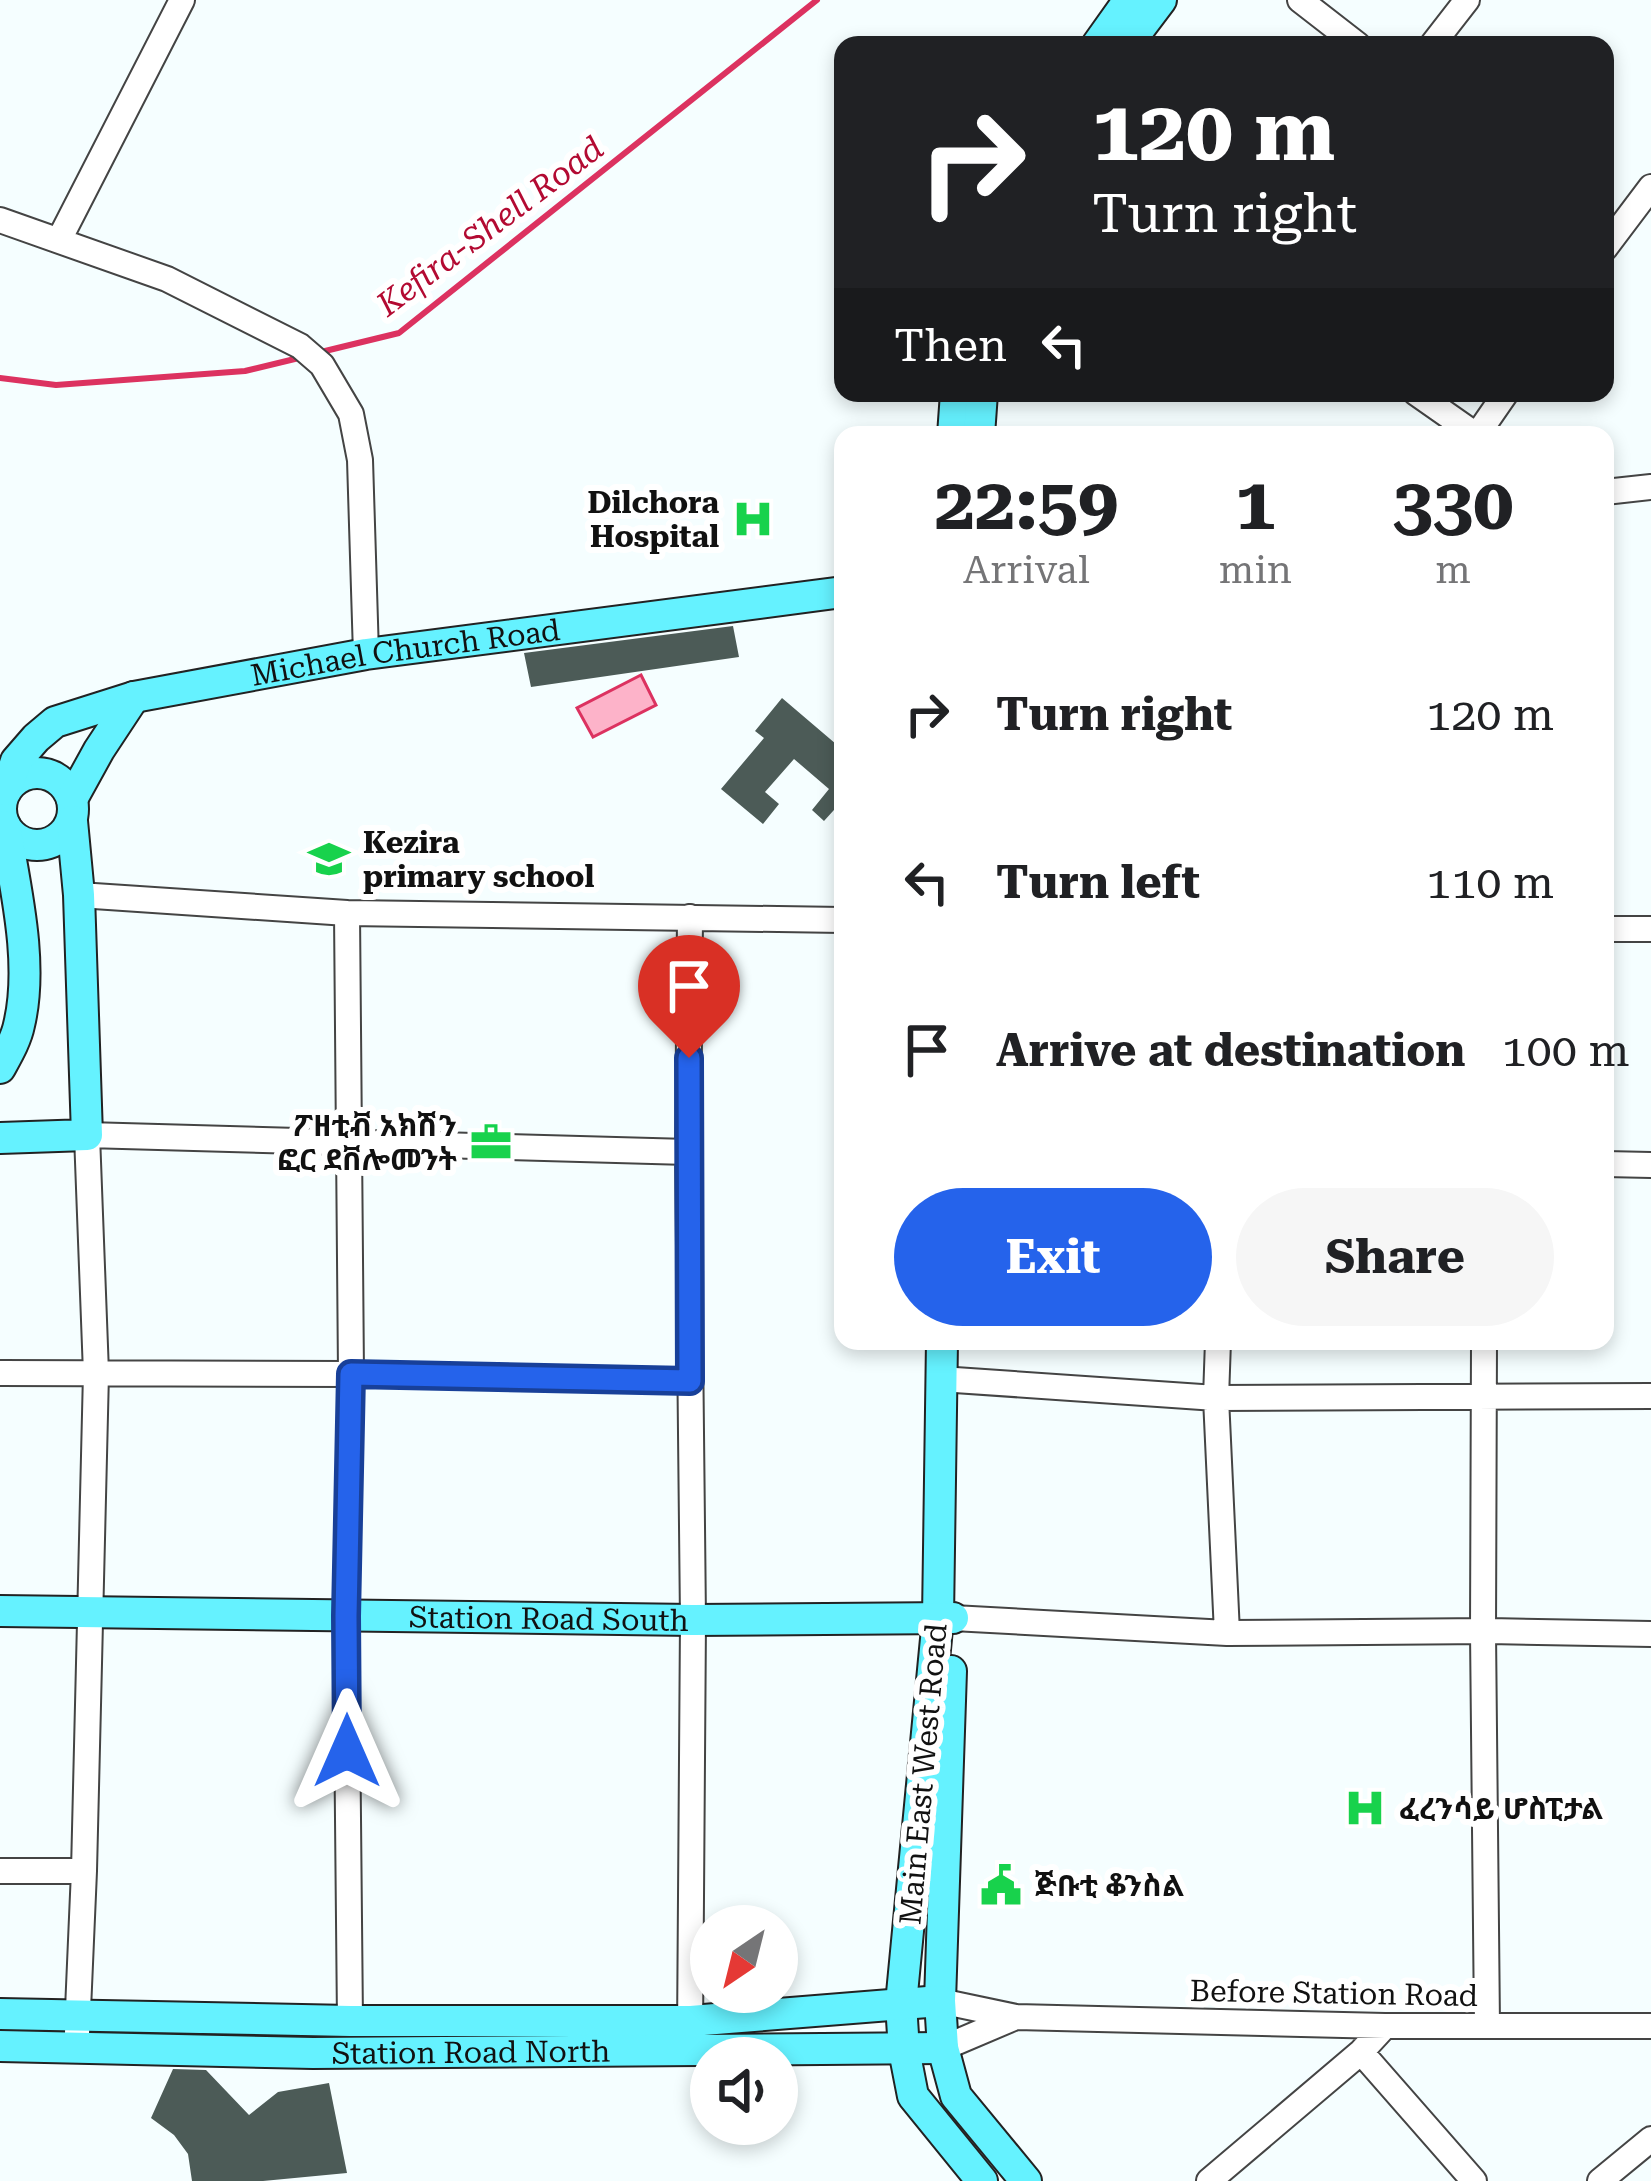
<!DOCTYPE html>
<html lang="en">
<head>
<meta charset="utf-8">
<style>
	body { margin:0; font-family:"Roboto Serif","Noto Sans Ethiopic",serif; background:#f6f6f6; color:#202124; height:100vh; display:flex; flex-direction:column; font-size:45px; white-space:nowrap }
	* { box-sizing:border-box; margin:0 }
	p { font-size:39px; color:#757577 }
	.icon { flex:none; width:66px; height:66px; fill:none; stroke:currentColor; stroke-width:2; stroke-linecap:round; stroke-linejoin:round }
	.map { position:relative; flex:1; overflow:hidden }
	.panel { position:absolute; left:834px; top:426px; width:780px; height:924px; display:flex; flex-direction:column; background:#fff; border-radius:24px; box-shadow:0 6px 18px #0003 }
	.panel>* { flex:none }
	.top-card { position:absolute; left:834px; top:36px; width:780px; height:366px; border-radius:24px; box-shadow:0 6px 18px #0003; background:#202124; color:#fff; overflow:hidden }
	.needle { width:78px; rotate:215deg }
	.buttons { position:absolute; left:690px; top:1905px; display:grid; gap:24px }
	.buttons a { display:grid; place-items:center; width:108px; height:108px; border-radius:50%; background:#fff; box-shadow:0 6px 18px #0003; font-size:60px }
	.pin { position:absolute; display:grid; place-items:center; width:102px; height:102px; color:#fff; margin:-123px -51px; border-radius:50% 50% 50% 0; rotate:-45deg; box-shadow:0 0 12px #0007 }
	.pin .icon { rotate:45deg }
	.me { position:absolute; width:132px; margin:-66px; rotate:0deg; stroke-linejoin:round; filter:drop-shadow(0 0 9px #0008) }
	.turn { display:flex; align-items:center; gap:42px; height:252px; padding:0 60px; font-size:54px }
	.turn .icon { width:156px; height:156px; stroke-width:2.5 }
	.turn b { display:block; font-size:84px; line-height:102px }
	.then { display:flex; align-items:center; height:114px; padding:0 60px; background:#0003; gap:24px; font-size:45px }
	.eta { display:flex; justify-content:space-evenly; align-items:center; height:204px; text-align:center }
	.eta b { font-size:72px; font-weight:700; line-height:84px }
	.primary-button { display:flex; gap:24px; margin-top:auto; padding:24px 60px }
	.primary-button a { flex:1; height:138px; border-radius:72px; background:#2563eb; color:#fff; font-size:48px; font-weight:700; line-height:138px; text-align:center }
	.primary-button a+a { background:#f6f6f6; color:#202124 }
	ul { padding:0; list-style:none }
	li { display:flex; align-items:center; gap:36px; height:168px; padding:0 60px }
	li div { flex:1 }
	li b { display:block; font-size:45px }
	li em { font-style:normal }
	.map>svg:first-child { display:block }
</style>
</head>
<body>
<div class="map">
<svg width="1651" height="2181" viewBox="0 0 1651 2181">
	<rect width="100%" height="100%" fill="#f5feff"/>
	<!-- water -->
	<path fill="#fdb3c9" stroke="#dc3260" stroke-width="3" d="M 641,675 L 656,705 L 593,737 L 577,708 Z"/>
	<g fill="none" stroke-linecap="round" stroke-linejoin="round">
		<!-- stream -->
		<path stroke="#dc3260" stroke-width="6" d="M 321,352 L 399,333 L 817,0
			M 0,378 L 56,385 L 245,371 L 303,357"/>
	</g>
	<!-- building -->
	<path fill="#4c5b57" d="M 733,626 L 739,657 L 531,687 L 524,653 Z
		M 782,698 L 843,750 L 843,800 L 824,821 L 812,810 L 829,789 L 794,759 L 765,792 L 779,804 L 763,824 L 721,789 L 764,738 L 755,731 Z
		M 173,2069 L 206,2070 L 249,2115 L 278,2092 L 329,2083 L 347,2173 L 263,2181 L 192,2181 L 188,2154 L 174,2135 L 151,2118 Z"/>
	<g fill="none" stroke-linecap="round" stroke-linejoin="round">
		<!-- minor casing -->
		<g stroke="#444" stroke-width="28">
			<path id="minor" d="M 1300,0 L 1358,45
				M 1432,45 L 1467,0
				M 0,220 L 167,279 L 300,346 L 322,365 L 351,414 L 360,460 L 366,654
				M 59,240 L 182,0
				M 1605,248 L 1651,187
				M 1416,393 L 1476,435
				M 1477,435 L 1506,393
				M 1605,492 L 1651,487
				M 0,810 L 1,810
				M 79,895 L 347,913
				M 1605,929 L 1651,929
				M 688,1152 L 693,1620 L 690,2036
				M 1605,1164 L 1651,1165
				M 1218,1341 L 1216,1398 L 1227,1633
				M 1484,1341 L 1483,1632 L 1487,2025
				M 0,1373 L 351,1374 L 690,1381
				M 955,1380 L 1216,1398 L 1651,1396
				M 953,1618 L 1227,1633 L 1489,1631 L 1651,1634
				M 0,1871 L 84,1871
				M 940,2001 L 1016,2017 L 1385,2026 L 1651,2026
				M 350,2021 L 346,1616 L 351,1374 L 347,913 L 843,920
				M 77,2033 L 84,1871 L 96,1373 L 87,1135 L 688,1152 L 690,917
				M 943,2048 L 1016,2017
				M 1361,2052 L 1474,2181
				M 1209,2181 L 1361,2052 L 1385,2026
				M 1600,2181 L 1651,2139"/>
		</g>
		<!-- major casing -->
		<g stroke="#222" stroke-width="34">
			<g id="major">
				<path d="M 1097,45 L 1129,0"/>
				<path d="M 1127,45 L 1161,0"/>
				<path d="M 953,435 L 956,393"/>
				<path d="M 979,435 L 982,393"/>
				<circle cx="37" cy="809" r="36"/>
				<path id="s1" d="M 6,790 L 16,761 L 36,738 L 55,722 L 134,697 L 366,654 L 843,592"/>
				<path d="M 72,799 L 99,750 L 134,697"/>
				<path d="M 0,1068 C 7,1055 16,1040 19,1025 C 34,963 15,887 5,826"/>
				<path d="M 0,1138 L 87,1135 L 79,895 L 72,821"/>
				<path d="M 942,1341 L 938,1618 L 901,2004 L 904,2050 L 913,2096 L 982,2181"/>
				<path id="s2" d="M 0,1611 L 693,1620 L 953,1618"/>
				<path d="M 951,1671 L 940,2001 L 943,2048 L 956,2096 L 1026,2181"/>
				<path d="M 0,2014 L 350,2021 L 691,2021 L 940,2001"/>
				<path id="s3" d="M 0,2046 L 313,2053 L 943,2048"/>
			</g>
		</g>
		<!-- minor -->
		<use href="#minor" stroke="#fff" stroke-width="24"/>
		<!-- major -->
		<use href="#major" stroke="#65f2ff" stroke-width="30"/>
	</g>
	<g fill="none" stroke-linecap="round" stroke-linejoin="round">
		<!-- route casing -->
		<g stroke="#184099" stroke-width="30">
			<path id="route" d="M 347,1751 L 346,1616 L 351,1374 L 690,1381 L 689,1058"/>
		</g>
		<!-- route -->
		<use href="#route" stroke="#2563eb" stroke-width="21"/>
	</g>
	<!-- icons -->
	<defs>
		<g id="hospital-bare" transform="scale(3.24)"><path d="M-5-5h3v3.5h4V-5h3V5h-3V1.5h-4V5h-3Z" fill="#18d24c" stroke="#fff" stroke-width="2.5" paint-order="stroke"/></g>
		<g id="school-bare" transform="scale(3.24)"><path d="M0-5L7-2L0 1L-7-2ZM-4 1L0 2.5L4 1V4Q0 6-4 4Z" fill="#18d24c" stroke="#fff" stroke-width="2.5" paint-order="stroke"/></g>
		<g id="office-bare" transform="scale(3.24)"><path d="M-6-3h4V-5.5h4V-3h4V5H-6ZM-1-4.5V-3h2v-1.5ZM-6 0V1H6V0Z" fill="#18d24c" stroke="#fff" stroke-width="2.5" paint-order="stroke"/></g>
		<g id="civic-bare" transform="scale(3.24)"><path d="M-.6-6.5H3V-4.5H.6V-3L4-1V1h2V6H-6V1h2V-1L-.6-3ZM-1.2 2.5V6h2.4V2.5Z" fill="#18d24c" stroke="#fff" stroke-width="2.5" paint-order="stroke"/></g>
	</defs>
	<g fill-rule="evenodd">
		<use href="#hospital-bare" x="753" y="519"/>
		<use href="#school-bare" x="329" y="859"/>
		<use href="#office-bare" x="491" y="1142"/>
		<use href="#hospital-bare" x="1365" y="1808"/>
		<use href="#civic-bare" x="1001" y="1885"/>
	</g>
	<g text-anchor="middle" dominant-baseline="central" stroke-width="12" stroke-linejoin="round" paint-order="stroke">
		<!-- poi labels -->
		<g font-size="30" font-weight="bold" fill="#111" stroke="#fff" text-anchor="start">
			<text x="719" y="502" text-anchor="end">Dilchora<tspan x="719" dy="34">Hospital</tspan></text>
			<text x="363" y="842">Kezira<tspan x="363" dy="34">primary school</tspan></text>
			<text x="457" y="1125" text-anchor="end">ፖዘቲቭ አክሽን<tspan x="457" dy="34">ፎር ደቨሎመንት</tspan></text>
			<text x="1399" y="1808">ፈረንሳይ ሆስፒታል</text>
			<text x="1035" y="1885">ጅቡቲ ቆንስል</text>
		</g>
		<!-- street labels -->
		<g font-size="30" fill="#111" stroke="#fff">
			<text stroke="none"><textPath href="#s1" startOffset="444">Michael Church Road</textPath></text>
			<text stroke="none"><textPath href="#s2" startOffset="549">Station Road South</textPath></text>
			<text transform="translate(923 1774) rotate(-85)">Main East West Road</text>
			<text transform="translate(1334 1993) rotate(1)">Before Station Road</text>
			<text stroke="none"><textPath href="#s3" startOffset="471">Station Road North</textPath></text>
		</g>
		<!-- water labels -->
		<g font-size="33" font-style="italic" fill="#b30a32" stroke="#fff">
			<text transform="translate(490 226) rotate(-37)">Kefira-Shell Road</text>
		</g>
	</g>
</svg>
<div class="buttons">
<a><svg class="needle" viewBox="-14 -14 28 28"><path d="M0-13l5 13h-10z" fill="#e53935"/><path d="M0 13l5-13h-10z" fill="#757577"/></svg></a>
<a><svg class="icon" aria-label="sound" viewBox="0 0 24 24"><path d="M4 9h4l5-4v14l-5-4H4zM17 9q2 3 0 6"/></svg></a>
</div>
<div class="pin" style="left:689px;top:1058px;background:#d93025"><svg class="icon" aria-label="arrive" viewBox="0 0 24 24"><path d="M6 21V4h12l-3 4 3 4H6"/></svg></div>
<svg class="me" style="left:347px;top:1751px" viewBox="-20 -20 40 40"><path d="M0-17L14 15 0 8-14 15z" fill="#2563eb" stroke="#fff" stroke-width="4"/></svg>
<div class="top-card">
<div class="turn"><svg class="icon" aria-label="right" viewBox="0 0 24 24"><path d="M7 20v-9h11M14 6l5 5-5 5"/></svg><div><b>120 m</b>Turn right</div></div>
<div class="then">Then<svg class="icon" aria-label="left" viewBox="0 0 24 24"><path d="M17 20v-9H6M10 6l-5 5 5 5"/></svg></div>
</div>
<section class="panel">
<div class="eta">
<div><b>22:59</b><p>Arrival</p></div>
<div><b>1</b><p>min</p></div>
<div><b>330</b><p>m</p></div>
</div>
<ul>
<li><svg class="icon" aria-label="right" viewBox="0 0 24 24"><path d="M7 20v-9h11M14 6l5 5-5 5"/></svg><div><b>Turn right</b></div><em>120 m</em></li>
<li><svg class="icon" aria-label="left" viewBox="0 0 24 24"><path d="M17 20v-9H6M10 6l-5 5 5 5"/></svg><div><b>Turn left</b></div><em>110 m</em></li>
<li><svg class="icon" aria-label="arrive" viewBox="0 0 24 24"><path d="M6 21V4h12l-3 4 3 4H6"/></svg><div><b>Arrive at destination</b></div><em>100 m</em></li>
</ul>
<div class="primary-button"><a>Exit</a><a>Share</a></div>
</section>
</div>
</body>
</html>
